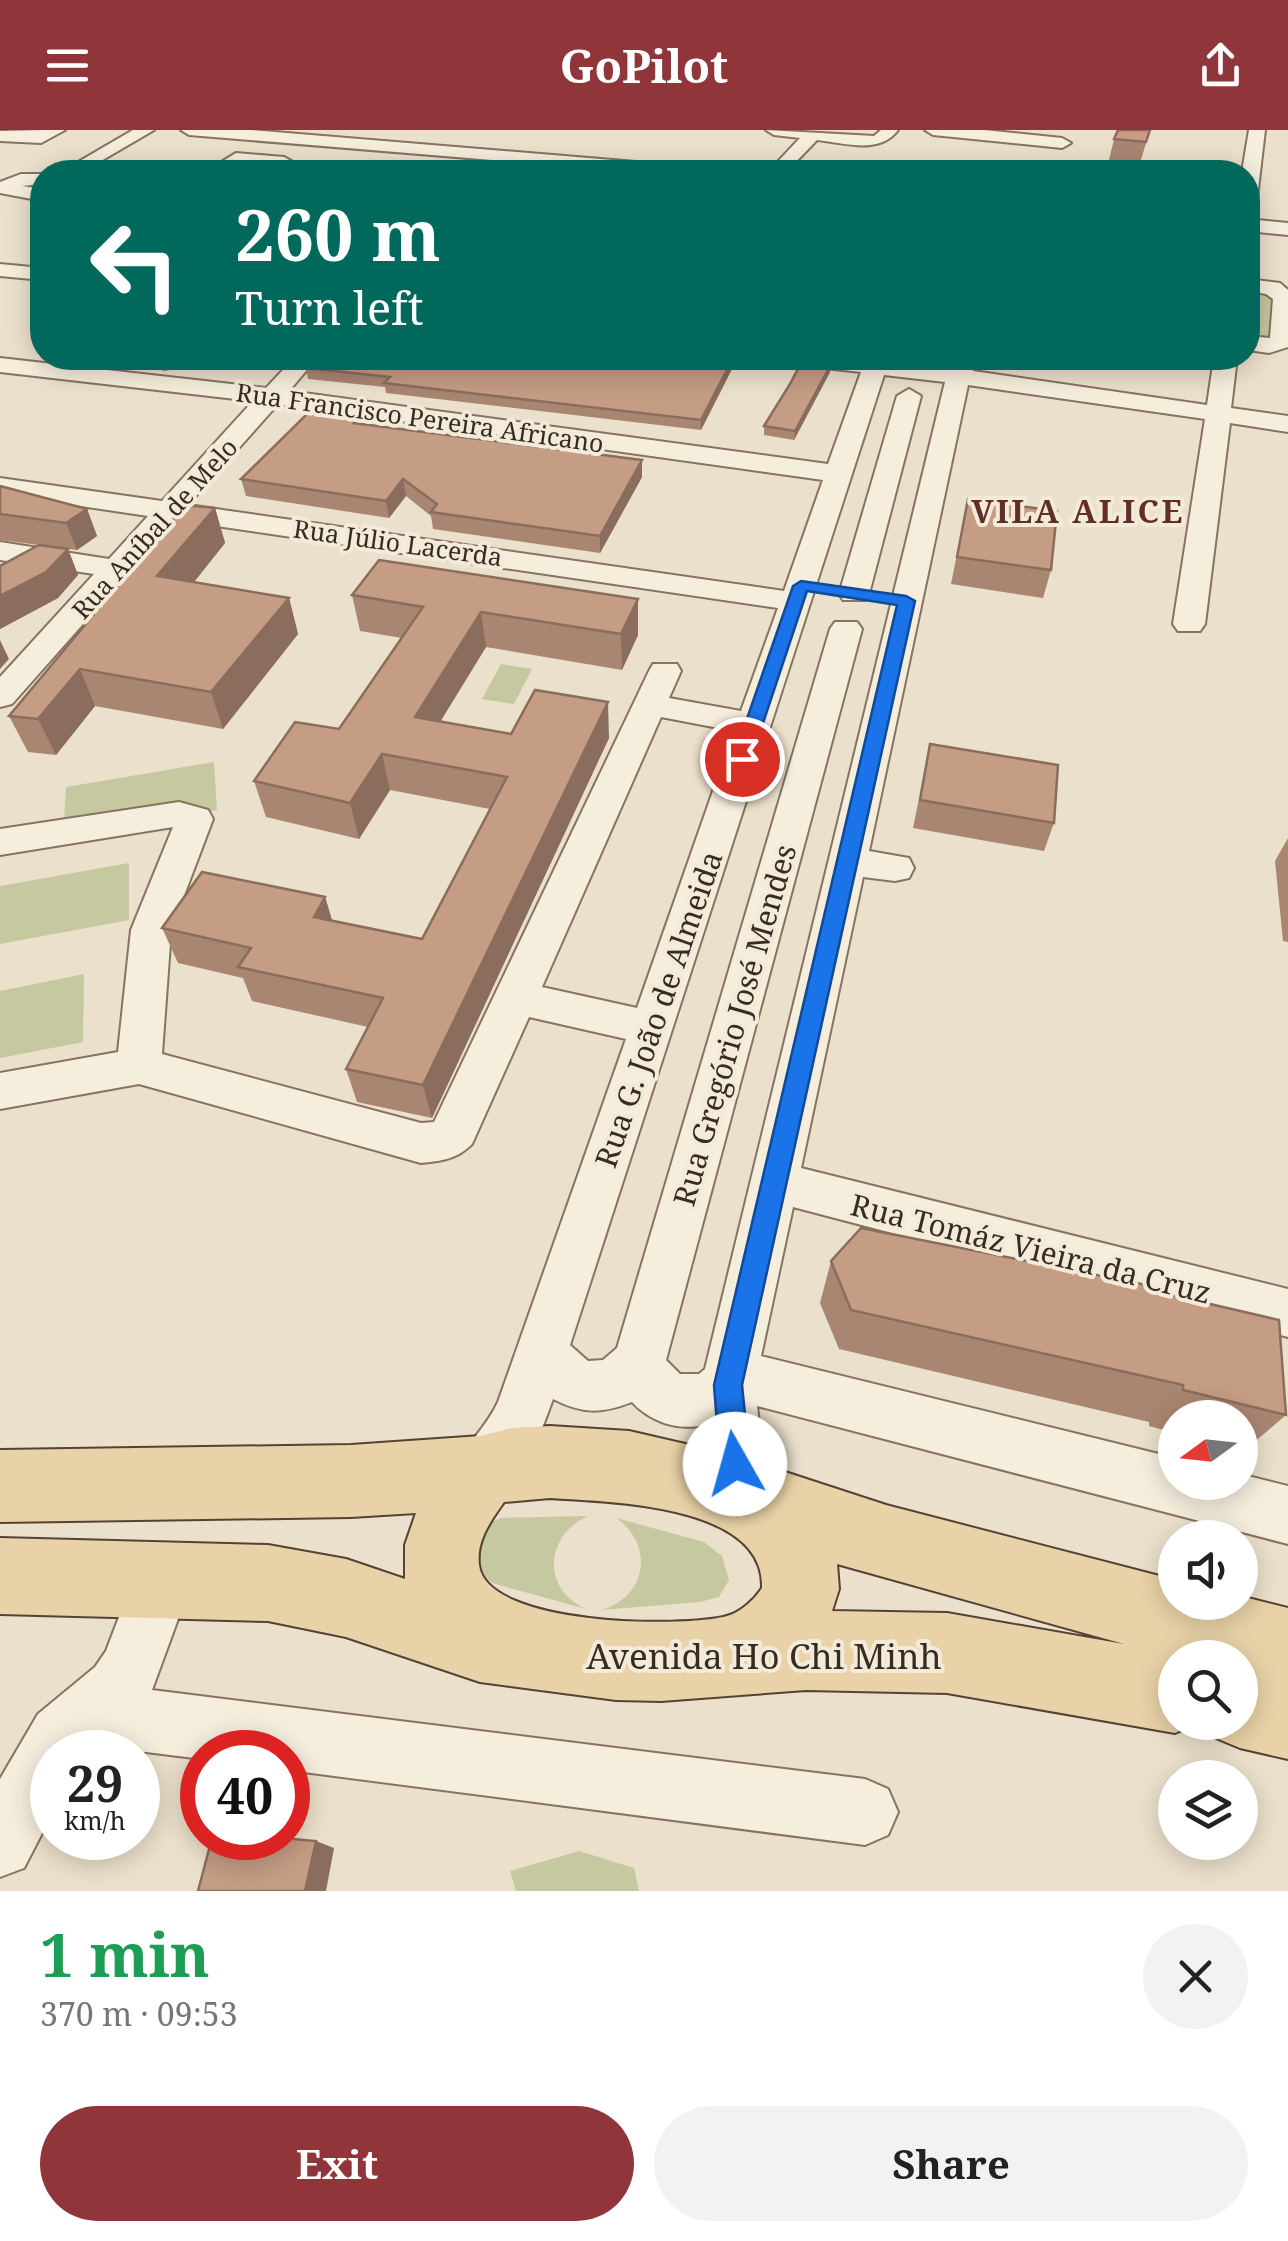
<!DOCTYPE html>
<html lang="en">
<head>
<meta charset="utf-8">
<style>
	body { margin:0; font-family:"Noto Serif",serif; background:#f2f2f2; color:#222; height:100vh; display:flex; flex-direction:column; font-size:38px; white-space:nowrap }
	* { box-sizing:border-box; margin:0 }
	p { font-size:32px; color:#767676 }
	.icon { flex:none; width:55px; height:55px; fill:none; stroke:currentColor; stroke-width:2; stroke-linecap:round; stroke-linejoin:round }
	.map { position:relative; height:1761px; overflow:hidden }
	.sheet { display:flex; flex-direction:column; background:#fff; flex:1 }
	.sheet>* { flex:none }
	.guide { position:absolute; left:30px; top:30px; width:1230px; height:210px; border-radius:40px; box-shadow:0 5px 25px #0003; background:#00695c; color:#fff; overflow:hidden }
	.needle { width:65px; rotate:255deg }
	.tools { position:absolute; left:1158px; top:1270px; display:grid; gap:20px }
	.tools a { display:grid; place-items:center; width:100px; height:100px; border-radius:50%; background:#fff; box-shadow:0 5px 25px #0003; font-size:50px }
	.speed { position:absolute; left:30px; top:1600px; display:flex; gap:20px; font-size:50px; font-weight:700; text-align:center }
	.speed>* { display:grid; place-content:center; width:130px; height:130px; border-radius:50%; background:#fff; box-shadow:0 5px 25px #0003; line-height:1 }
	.speed small { font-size:25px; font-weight:400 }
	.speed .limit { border:15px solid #d22; background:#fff; color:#111 }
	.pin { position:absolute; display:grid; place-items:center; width:85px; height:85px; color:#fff; margin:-42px; border:5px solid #fff; border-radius:50%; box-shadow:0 2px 10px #0007 }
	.me { position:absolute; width:110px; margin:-55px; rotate:353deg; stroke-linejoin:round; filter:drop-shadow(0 0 8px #0008) }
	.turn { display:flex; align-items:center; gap:35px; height:210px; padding:0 40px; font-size:45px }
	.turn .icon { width:130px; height:130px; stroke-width:2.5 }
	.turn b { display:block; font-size:70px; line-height:85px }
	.round { display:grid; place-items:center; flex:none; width:105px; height:105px; border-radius:52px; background:#f2f2f2 }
	.summary { display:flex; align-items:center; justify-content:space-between; height:170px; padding:0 40px }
	h1 { font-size:60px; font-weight:700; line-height:75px; color:#1e9e55 }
	.cta { display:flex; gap:20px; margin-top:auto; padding:20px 40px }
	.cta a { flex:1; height:115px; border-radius:60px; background:#90363b; color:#fff; font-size:40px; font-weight:700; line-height:115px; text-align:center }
	.cta a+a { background:#f2f2f2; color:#222 }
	header { display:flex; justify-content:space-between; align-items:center; height:130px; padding:0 40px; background:#90363b; color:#fff; font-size:45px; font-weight:700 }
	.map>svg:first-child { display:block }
</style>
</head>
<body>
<header><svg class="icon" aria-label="menu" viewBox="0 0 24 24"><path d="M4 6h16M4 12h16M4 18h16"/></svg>GoPilot<svg class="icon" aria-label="share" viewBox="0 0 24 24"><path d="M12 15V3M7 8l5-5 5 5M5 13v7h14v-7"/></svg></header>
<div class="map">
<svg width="1288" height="1761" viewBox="0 0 1288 1761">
	<rect width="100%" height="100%" fill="#ebe0cb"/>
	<!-- green -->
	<path fill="#c6c89f" d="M 1248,158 L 1275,162 L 1272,214 L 1248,211 Z
		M 501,534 L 532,539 L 514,574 L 482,569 Z
		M 214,632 L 217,680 L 63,707 L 66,657 Z
		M 129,733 L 129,790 L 0,814 L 0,756 Z
		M 84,844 L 83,912 L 0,928 L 0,861 Z
		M 588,1386 C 545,1405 541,1459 586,1479 L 492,1453 L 472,1437 L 479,1397 L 501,1388 Z
		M 616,1388 L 704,1412 L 722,1426 L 729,1450 L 719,1467 L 700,1472 L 601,1480 C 647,1467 655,1415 616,1388 Z
		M 579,1721 L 634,1738 L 639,1761 L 516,1761 L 510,1741 Z"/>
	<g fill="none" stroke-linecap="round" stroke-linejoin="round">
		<!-- minor casing -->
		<g stroke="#867360" stroke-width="4">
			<path id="minor" d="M 44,0 L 65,0 L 41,13 L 0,11 L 0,1 Z
				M 133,0 L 154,0 L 82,42 L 61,42 Z
				M 181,0 L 251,0 L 696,37 L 705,42 L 637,42 L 189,5 Z
				M 766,0 L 874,6 L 881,0 L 898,0 C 879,25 845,13 817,10 L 786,42 L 768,42 L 800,8 L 774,5 Z
				M 925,0 L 984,0 L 1062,8 L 1071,13 L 1062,18 L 933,5 Z
				M 1249,0 L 1265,0 L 1257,68 L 1248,74 L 1248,42 L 1242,42 Z
				M 236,23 L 284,27 L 293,32 C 279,42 261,33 244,34 C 230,35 221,43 205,42 Z
				M 21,44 L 42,44 L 42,54 L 22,56 L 42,59 L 42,71 L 0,63 L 0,52 Z
				M 1248,89 L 1288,93 L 1288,105 L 1248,101 Z
				M 0,134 L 42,138 L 42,150 L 0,146 Z
				M 1248,149 L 1280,153 L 1288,160 L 1288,217 L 1269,223 L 1248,220 L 1248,206 L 1270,208 L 1273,169 L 1266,164 L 1248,161 Z
				M 0,228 L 266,258 L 294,228 L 317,228 L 289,261 L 828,334 L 861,242 L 797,235 L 786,228 L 856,228 L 951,238 L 957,228 L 979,228 L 973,241 L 1207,275 L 1214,228 L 1237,228 L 1231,278 L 1288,286 L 1288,302 L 1230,293 L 1205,494 L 1200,501 L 1178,501 L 1173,494 L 1205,289 L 968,255 L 869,721 L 909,728 L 914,738 L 909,748 L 895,751 L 863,747 L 801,1038 L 1288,1159 L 1288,1207 L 793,1077 L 761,1226 L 1175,1328 L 1175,1352 L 1240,1352 L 1240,1344 L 1288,1356 L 1288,1414 L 757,1276 L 763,1331 L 779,1369 L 771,1389 L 751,1397 L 731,1389 L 707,1334 L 704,1295 C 678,1301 650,1292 632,1272 C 601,1284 583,1284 553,1269 C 538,1310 524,1352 481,1370 L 461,1362 L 453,1342 C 464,1316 486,1298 498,1272 L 626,909 L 529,887 L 472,1014 C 457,1029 442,1031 421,1033 L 139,954 L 0,979 L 0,943 L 118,922 L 131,800 L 173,697 L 0,725 L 0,699 L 179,672 L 208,680 L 213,689 L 171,800 L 162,924 L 421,993 L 434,992 L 649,541 L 653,534 L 677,534 L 681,541 L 669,568 L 741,581 L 778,478 L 175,390 L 12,574 L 0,577 L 0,547 L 94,444 L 0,430 L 0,412 L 109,429 L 148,386 L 0,364 L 0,348 L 162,371 L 253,271 L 0,242 ZM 884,245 L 945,252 L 705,1239 L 699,1244 L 680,1244 L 666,1230 L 862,499 L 857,492 L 835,492 L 830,499 L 617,1218 L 603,1230 L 588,1231 L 570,1215 ZM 278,274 L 823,350 L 784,461 L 188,375 ZM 661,587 L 734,601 L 637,878 L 542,857 Z
				M 909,259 L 921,266 L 869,464 L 865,470 L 843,470 L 839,464 L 897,266 Z
				M 163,1418 L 184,1427 L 193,1448 L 152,1560 L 865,1649 L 888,1659 L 898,1682 L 888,1705 L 865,1715 L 288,1640 L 288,1622 L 202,1622 L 202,1629 L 98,1616 L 90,1622 L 52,1622 L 52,1684 L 24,1738 L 0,1747 L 0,1649 L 38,1584 L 95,1537 L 106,1521 L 142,1427 Z"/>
		</g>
		<!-- major casing -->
		<g stroke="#554234" stroke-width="4">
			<path id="major" d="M 550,1296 L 629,1301 L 733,1325 L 886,1375 L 1175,1450 L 1175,1472 L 1240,1472 L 1240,1466 L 1288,1478 L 1288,1629 L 1240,1618 L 1211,1606 L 1206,1592 L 1240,1592 L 1240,1528 L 1175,1528 L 1175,1592 L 1201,1592 L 1175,1603 L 947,1563 L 806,1560 L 661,1571 L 616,1570 L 480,1552 L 346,1507 L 268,1491 L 0,1484 L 0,1408 L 268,1415 L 346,1429 L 405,1449 L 405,1415 L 416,1383 L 351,1387 L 0,1392 L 0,1320 L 351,1315 L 481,1306 L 511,1298 ZM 550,1368 C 610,1372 765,1374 762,1458 C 754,1470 741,1482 727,1486 C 683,1498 486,1496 479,1435 C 476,1410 491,1391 504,1372 ZM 837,1434 L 1124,1514 L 947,1483 L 832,1481 L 839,1459 Z"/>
		</g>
		<!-- minor -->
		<use href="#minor" fill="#f6eedd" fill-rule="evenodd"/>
		<!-- major -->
		<use href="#major" fill="#e9d2a7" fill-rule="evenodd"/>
	</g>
	<!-- wall -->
	<path fill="#a98672" d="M 1150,0 L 1140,33 L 1109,30 L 1114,9 Z
		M 735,233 L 701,300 L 386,263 L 385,257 L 308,249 L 306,238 Z
		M 831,234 L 830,242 L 794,310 L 764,305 L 764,296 L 790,254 Z
		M 358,293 L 642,330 L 642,347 L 600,423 L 433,399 L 431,386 L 406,366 L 389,388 L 246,366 L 241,349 Z
		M 0,356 L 87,379 L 97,406 L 77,420 L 46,416 L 68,419 L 78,445 L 58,468 L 0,499 L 0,436 L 39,415 L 0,410 Z
		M 968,369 L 1051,440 L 1043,468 L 951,454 Z
		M 215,378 L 225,413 L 194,452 L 289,468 L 298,504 L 223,599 L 95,576 L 56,625 L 28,622 L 9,586 Z
		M 352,465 L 638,469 L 638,505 L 622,540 L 486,517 L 440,592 L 511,604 L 609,608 L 432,988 L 357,972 L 346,939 L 368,897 L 252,871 L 243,848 L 178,833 L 162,798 L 325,767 L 332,791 L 422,809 L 490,679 L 390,660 L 359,709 L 266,687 L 254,651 L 339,599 L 402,508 L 360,501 Z
		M 930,614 L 1054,693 L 1044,721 L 913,698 Z
		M 1288,708 L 1288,812 L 1283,811 L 1275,731 Z
		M 831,1131 L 1154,1161 L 1286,1285 L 1245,1320 L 1240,1319 L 1240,1288 L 1175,1288 L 1175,1303 L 1149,1296 L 1149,1292 L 839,1219 L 820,1173 Z"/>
	<!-- shaded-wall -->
	<path fill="#8a6d5c" d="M 192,228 L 250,228 L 163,241 L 161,232 Z
		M 733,228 L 735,228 L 735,233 L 701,300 L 701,290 Z
		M 831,234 L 830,242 L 794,310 L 795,301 Z
		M 642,330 L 642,347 L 600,423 L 600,406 Z
		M 403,349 L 406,366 L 389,388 L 386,371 Z
		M 215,378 L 225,413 L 170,482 L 157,446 Z
		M 87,379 L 97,406 L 77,420 L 66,393 Z
		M 68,419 L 78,445 L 58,468 L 0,499 L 0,466 Z
		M 289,468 L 298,504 L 223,599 L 211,562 Z
		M 638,469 L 638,505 L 622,540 L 621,504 Z
		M 481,482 L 486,517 L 421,623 L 415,587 Z
		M 0,510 L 9,529 L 0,539 Z
		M 80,539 L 95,576 L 56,625 L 38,589 Z
		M 608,572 L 609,608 L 432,988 L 423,955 Z
		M 382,624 L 390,660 L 359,709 L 350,673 Z
		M 325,767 L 336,803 L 314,787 Z
		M 316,1711 L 334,1718 L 326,1761 L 305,1761 Z"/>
	<!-- building -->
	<path fill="#c59c84" stroke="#8a6d5c" stroke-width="2.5" d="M 1118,0 L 1150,0 L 1146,12 L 1114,9 Z
		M 39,158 L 42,158 L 42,178 Z
		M 160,228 L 192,228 L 161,232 Z
		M 316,228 L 733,228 L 701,290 L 384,253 L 390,247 L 306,238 Z
		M 802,231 L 831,234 L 795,301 L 764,296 L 790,254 Z
		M 308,283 L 357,290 L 354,293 L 642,330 L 600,406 L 431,382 L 437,374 L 403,349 L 386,371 L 241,349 Z
		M 0,356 L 87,379 L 66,393 L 0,384 Z
		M 968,369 L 1057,381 L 1051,440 L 957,427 Z
		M 185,375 L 215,378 L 157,446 L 289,468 L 211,562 L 80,539 L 38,589 L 9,586 Z
		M 39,415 L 68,419 L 46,442 L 0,466 L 0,436 Z
		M 379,430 L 638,469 L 621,504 L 481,482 L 415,587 L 511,604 L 535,560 L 608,572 L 423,955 L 346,939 L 383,868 L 238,837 L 251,818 L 162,798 L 202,742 L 325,767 L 314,787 L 422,809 L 507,647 L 382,624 L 350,673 L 254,651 L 295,592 L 339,599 L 423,477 L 352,465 Z
		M 930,614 L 1058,635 L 1054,693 L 920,670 Z
		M 861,1098 L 1152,1156 L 1154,1161 L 1279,1190 L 1286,1285 L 1183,1260 L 1183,1255 L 851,1180 L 831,1131 Z
		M 212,1708 L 282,1708 L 316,1711 L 305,1761 L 198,1761 Z"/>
	<!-- route -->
	<path fill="#1a73e8" stroke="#114b97" stroke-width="2.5" d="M 801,451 L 906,466 L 915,471 L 742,1255 L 750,1334 L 745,1345 L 735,1349 L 724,1345 L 720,1334 L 714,1255 L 897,475 L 807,461 L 751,629 L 742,635 L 735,634 L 733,629 L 793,456 Z"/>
	<g text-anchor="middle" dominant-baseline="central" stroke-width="8" stroke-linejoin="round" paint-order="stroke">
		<!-- far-street labels -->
		<g font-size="25" fill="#382c22" stroke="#f3ead9">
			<text transform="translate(420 287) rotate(8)">Rua Francisco Pereira Africano</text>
			<text transform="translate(154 398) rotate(-48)">Rua Aníbal de Melo</text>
			<text transform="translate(398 412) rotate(8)">Rua Júlio Lacerda</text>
		</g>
		<!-- street labels -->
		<g font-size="30" fill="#382c22" stroke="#f3ead9">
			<text transform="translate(658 879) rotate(-71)">Rua G. João de Almeida</text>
			<text transform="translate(734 895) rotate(-74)">Rua Gregório José Mendes</text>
			<text transform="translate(1031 1118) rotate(14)">Rua Tomáz Vieira da Cruz</text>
		</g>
		<!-- far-district labels -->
		<g font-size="32" font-weight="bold" letter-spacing="2.5" fill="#612f26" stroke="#f3ead9">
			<text x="1078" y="380">VILA ALICE</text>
		</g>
		<!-- near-street labels -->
		<g font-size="35" fill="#382c22" stroke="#f3ead9">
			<text x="764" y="1525">Avenida Ho Chi Minh</text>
		</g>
	</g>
</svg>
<div class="tools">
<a><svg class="needle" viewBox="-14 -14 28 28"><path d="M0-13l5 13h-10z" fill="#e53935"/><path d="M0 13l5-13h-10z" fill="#767676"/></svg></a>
<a><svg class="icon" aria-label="sound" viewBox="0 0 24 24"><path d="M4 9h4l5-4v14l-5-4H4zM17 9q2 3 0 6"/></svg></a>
<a><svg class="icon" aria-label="search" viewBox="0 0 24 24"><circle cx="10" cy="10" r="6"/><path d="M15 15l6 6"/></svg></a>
<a><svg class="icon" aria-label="layers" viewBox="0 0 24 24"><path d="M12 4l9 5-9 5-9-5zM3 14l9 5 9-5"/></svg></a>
</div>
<div class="speed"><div>29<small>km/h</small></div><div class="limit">40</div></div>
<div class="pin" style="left:742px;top:629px;background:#d93025"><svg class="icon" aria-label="arrive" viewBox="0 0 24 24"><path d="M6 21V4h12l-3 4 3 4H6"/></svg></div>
<svg class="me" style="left:735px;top:1334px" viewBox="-20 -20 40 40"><circle r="19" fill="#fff"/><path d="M0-13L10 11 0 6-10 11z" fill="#1a73e8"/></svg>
<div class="guide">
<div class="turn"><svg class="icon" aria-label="left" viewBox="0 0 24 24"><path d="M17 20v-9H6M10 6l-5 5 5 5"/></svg><div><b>260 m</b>Turn left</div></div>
</div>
</div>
<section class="sheet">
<div class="summary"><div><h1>1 min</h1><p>370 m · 09:53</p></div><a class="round"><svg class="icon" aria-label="close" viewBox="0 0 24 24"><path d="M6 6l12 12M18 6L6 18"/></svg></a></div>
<div class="cta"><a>Exit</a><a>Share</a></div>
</section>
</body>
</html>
